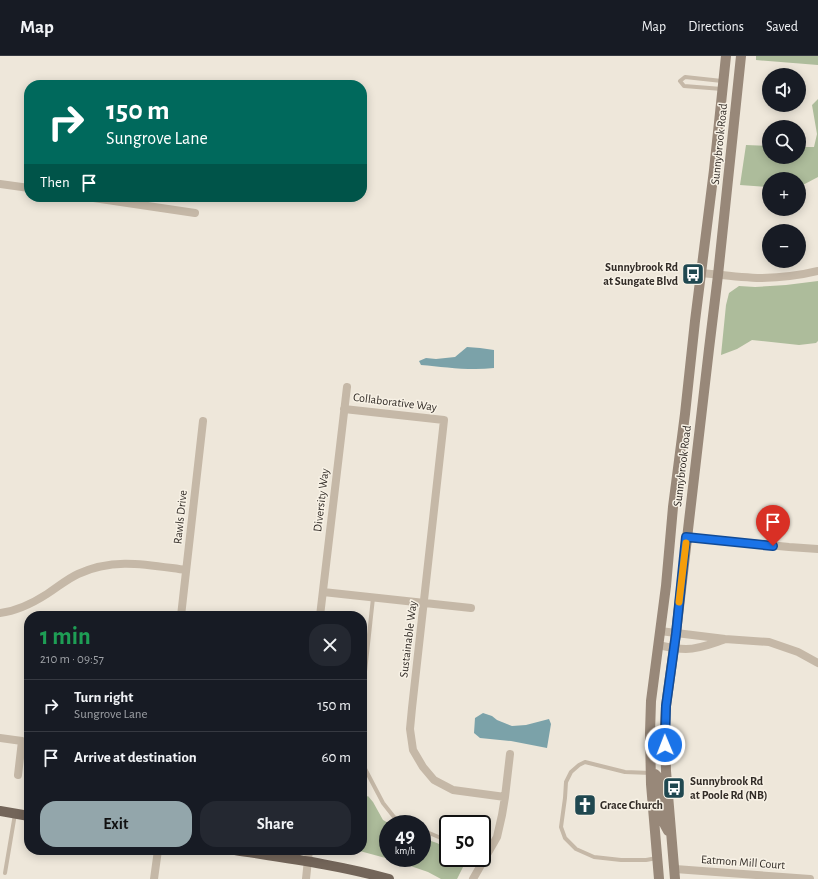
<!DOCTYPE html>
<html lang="en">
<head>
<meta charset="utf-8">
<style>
	body { margin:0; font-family:"Alegreya Sans",sans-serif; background:#242831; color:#f1f3f6; height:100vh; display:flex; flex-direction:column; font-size:15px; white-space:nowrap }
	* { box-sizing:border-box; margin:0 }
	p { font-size:13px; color:#9ea1a6 }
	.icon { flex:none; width:22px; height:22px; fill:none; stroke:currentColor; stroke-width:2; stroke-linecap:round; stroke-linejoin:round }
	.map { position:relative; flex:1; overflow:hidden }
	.panel { position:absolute; left:24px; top:555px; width:343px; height:244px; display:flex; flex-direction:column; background:#171b24; border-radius:16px; box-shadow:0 2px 10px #0003 }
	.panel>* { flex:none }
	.banner { position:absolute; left:24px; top:24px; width:343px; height:122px; border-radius:16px; box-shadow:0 2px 10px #0003; background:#00695c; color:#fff; overflow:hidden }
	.tools { position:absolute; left:762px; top:12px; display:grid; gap:8px }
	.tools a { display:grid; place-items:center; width:44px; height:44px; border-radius:50%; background:#171b24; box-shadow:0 2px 10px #0003; font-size:20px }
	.speed { position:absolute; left:379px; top:759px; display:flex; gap:8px; font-size:20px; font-weight:700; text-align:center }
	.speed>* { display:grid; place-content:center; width:52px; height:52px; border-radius:50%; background:#171b24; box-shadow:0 2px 10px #0003; line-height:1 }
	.speed small { font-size:10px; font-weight:400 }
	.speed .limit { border:2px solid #111; border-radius:6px; background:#fff; color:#111 }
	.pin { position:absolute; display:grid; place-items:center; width:34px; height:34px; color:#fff; margin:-41px -17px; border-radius:50% 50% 50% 0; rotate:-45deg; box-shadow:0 0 4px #0007 }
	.pin .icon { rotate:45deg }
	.me { position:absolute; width:44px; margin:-22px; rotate:359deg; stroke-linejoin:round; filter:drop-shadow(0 0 3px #0008) }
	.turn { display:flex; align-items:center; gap:14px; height:84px; padding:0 16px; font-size:18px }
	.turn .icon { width:52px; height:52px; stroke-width:2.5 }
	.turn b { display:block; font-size:28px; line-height:34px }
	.then { display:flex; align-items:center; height:38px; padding:0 16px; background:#0003; gap:8px; font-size:15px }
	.round { display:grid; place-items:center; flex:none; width:42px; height:42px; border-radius:16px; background:#242831 }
	.summary { display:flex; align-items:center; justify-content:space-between; height:68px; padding:0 16px }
	h1 { font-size:24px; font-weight:700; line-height:30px; color:#1e9e55 }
	.primary-button { display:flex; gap:8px; margin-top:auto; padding:8px 16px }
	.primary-button a { flex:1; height:46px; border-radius:16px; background:#93a6ab; color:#111; font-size:16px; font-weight:700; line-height:46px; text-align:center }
	.primary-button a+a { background:#242831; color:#f1f3f6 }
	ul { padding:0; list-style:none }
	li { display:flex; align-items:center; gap:12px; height:52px; padding:0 16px; border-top:1px solid #363941 }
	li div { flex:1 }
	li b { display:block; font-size:15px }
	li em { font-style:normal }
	header { display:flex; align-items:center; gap:24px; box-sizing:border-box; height:56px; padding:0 20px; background:#171b24; border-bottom:1px solid #363941 }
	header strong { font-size:19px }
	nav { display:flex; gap:22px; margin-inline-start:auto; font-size:14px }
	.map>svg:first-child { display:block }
</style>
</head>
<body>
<header>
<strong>Map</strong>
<nav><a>Map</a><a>Directions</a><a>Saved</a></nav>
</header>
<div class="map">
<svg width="818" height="823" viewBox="0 0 818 823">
	<rect width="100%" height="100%" fill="#eee7da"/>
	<!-- green -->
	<path fill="#adbc9b" d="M 756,0 L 818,0 L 818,9 L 756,4 Z
		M 818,43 L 818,121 L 799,131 L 799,123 L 769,123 L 769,131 L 740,129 L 746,89 L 769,90 L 769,101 L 799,101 L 799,91 L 814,91 L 817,78 L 812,49 Z
		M 818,225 L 818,285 L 816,287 L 799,289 L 752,284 L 737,293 L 721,299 L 726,249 L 729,237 L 739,230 L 755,231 L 786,229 Z
		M 368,740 L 373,746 L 383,764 L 390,768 L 388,768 L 388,802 L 422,802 L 422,782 L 437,787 L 448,793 L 448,802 L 463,802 L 463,811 L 457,823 L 441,823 L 428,816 L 393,804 L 356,794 L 362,794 L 362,744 Z"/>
	<!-- water -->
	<path fill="#7ba2a9" d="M 467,291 L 480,292 L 494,294 L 494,312 C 470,315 444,311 421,309 L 419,305 L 426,302 L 436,303 L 455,301 Z
		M 483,657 L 492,660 L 497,664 L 512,670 L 526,669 L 549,663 L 551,668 L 547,692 L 511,685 L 480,682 L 474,677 L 475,662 Z"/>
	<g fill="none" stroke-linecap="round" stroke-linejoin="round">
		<!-- lane -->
		<path stroke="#c5b8a7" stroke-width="4" d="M 722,33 L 684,30 L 680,25 L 685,21 L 722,25
			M 362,643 L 373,542
			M 362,707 L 383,747 L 394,761 L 407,768
			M 651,717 L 625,716 L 585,706 L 579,709 L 571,716 L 566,726 L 565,742 L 561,771 L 565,782 L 576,793 L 594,801 L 621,804 L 646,804 L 657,802
			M 422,774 L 448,785
			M 5,817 L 15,758"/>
		<!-- street -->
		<path stroke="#c5b8a7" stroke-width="8" d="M 0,128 L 29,132
			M 87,141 L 195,157
			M 701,217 C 720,219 738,221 757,222 C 777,222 798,220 818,215
			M 344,353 L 444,364 L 412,652 L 410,673 L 413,694 L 423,711 L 434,724 L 453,734 L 505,741
			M 686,481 L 789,491 L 818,493
			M 323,536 L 471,552
			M 0,557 C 17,555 33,547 47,538 C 58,531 67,523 78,518 C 114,501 148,509 186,514
			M 181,560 L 203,365
			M 320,560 L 347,331
			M 660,575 L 725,583 L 769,586 L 798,596 L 818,607
			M 658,589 C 667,591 677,593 686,593 C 699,593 711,588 723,584
			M 0,682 L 22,685 L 18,719
			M 675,813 L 810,823
			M 154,823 L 158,794
			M 306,823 L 309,794
			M 473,823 L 497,781 L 502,759 L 505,741 L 510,698"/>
		<!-- secondary -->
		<path stroke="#988879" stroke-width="10" d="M 651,717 L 655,718 L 658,721 L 661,762 L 668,775
			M 659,823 L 651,728 L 650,677 L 651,645 L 666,530 L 673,451 L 685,358 L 695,265 L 714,114 L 726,0
			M 675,823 L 666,715 L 665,669 L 666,650 L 676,577 L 709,293 L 718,219 L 741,0"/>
		<!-- primary -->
		<path stroke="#736559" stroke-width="10" d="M 0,755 L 29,760
			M 235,794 C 286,802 339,809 389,823"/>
	</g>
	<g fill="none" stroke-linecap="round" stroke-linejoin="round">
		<!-- route casing -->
		<g stroke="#114b97" stroke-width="10">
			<path id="route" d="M 665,689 L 666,650 L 676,578 L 686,481 L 773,490"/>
		</g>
		<!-- route -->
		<use href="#route" stroke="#1a73e8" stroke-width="7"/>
		<!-- slow -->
		<path stroke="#f59e0b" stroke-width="7" d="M 679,546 L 686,487"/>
	</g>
	<!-- icons -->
	<defs>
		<g id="bus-square" transform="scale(1.15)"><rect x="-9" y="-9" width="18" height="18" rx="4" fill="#204850" stroke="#f7f1e5"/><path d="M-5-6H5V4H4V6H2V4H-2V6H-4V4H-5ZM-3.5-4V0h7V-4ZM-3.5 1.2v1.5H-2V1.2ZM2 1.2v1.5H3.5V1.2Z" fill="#fff"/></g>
		<g id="church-square" transform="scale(1.15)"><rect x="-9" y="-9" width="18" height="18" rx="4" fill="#204850" stroke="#f7f1e5"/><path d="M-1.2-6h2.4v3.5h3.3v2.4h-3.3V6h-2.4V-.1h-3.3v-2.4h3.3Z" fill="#fff"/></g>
	</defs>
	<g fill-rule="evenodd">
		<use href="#bus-square" x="693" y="218"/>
		<use href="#bus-square" x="674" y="732"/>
		<use href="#church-square" x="585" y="749"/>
	</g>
	<g text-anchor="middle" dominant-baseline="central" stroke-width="3" stroke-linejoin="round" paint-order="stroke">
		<!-- street labels -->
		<g font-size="12" fill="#322c27" stroke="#f7f1e5">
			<text transform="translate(719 88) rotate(-84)">Sunnybrook Road</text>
			<text transform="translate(395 346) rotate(7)">Collaborative Way</text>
			<text transform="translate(682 410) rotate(-83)">Sunnybrook Road</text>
			<text transform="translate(321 444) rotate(-83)">Diversity Way</text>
			<text transform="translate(180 461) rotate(-84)">Rawls Drive</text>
			<text transform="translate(408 583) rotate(-83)">Sustainable Way</text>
			<text transform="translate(743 806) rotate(4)">Eatmon Mill Court</text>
		</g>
		<!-- poi labels -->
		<g font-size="12" font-weight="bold" fill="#322c27" stroke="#f7f1e5" text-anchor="start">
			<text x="678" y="211" text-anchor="end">Sunnybrook Rd<tspan x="678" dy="14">at Sungate Blvd</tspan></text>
			<text x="690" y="725">Sunnybrook Rd<tspan x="690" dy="14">at Poole Rd (NB)</tspan></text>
			<text x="600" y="749">Grace Church</text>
		</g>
	</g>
</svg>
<div class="tools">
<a><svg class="icon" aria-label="sound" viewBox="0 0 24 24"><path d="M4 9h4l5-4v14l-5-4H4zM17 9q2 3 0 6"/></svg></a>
<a><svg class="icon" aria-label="search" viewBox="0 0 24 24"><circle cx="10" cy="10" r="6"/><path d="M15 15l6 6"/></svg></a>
<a>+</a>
<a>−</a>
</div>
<div class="speed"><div>49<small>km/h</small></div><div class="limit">50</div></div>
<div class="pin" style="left:773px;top:490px;background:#d93025"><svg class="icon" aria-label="arrive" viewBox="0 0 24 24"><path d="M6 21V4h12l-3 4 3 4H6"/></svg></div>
<svg class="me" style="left:665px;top:689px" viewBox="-20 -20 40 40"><circle r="17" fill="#1a73e8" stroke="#fff" stroke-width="3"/><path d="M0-11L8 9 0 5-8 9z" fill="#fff"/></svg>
<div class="banner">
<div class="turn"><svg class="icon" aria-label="right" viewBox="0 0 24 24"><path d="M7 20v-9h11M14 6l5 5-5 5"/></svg><div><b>150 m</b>Sungrove Lane</div></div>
<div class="then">Then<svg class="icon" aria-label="arrive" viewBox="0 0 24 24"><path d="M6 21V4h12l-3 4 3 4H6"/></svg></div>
</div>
<section class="panel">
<div class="summary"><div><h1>1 min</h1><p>210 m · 09:57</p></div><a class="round"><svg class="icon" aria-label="close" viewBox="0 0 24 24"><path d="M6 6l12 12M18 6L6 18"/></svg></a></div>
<ul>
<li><svg class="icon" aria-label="right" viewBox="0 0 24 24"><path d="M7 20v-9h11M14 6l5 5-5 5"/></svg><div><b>Turn right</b><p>Sungrove Lane</p></div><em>150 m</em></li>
<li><svg class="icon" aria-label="arrive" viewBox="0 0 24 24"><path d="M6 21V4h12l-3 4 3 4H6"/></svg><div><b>Arrive at destination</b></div><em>60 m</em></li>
</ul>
<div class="primary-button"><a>Exit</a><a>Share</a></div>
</section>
</div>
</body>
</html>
